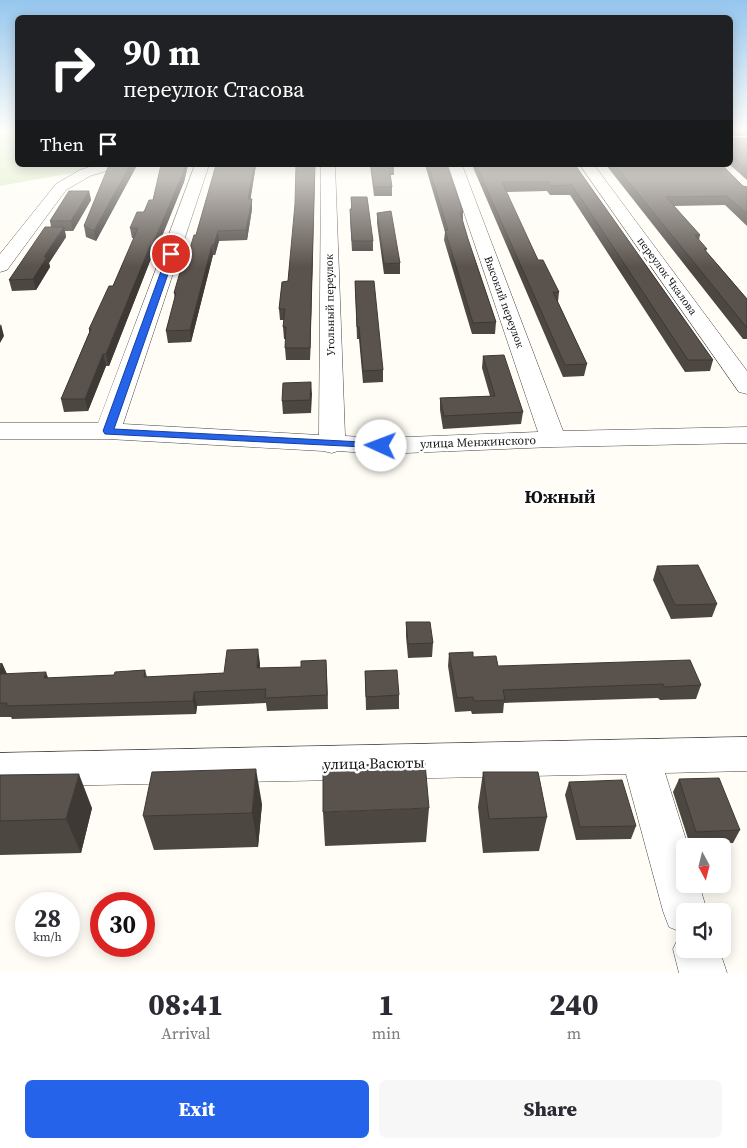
<!DOCTYPE html>
<html lang="en">
<head>
<meta charset="utf-8">
<style>
	body { margin:0; font-family:"Source Serif 4",serif; background:#f7f7f7; color:#2b2b33; height:100vh; display:flex; flex-direction:column; font-size:19px; white-space:nowrap }
	* { box-sizing:border-box; margin:0 }
	p { font-size:16px; color:#7c7c81 }
	.icon { flex:none; width:28px; height:28px; fill:none; stroke:currentColor; stroke-width:2; stroke-linecap:round; stroke-linejoin:round }
	.map { position:relative; height:973px; overflow:hidden }
	.drawer { display:flex; flex-direction:column; background:#fff; flex:1 }
	.drawer>* { flex:none }
	.banner { position:absolute; left:15px; top:15px; width:718px; height:152px; border-radius:8px; box-shadow:0 2px 12px #0003; background:#202124; color:#fff; overflow:hidden }
	.needle { width:32px; rotate:173deg }
	.controls { position:absolute; left:676px; top:838px; display:grid; gap:10px }
	.controls a { display:grid; place-items:center; width:55px; height:55px; border-radius:8px; background:#fff; box-shadow:0 2px 12px #0003; font-size:25px }
	.speed { position:absolute; left:15px; top:892px; display:flex; gap:10px; font-size:25px; font-weight:700; text-align:center }
	.speed>* { display:grid; place-content:center; width:65px; height:65px; border-radius:50%; background:#fff; box-shadow:0 2px 12px #0003; line-height:1 }
	.speed small { font-size:12px; font-weight:400 }
	.speed .limit { border:8px solid #d22; background:#fff; color:#111 }
	.pin { position:absolute; display:grid; place-items:center; width:42px; height:42px; color:#fff; margin:-21px; border:2px solid #fff; border-radius:50%; box-shadow:0 1px 5px #0007 }
	.me { position:absolute; width:55px; margin:-28px; rotate:272deg; stroke-linejoin:round; filter:drop-shadow(0 0 4px #0008) }
	.turn { display:flex; align-items:center; gap:18px; height:105px; padding:0 25px; font-size:22px }
	.turn .icon { width:65px; height:65px; stroke-width:2.5 }
	.turn b { display:block; font-size:35px; line-height:42px }
	.then { display:flex; align-items:center; height:48px; padding:0 25px; background:#0003; gap:10px; font-size:19px }
	.eta { display:flex; justify-content:space-evenly; align-items:center; height:85px; text-align:center }
	.eta b { font-size:30px; font-weight:800; line-height:35px }
	.action { display:flex; gap:10px; margin-top:auto; padding:10px 25px }
	.action a { flex:1; height:58px; border-radius:8px; background:#2563eb; color:#fff; font-size:20px; font-weight:800; line-height:58px; text-align:center }
	.action a+a { background:#f7f7f7; color:#2b2b33 }
	.map>svg:first-child { display:block }
</style>
</head>
<body>
<div class="map">
<svg width="747" height="973" viewBox="0 0 747 973">
	<rect width="100%" height="100%" fill="#fffdf5"/>
	<!-- green -->
	<path fill="#d5ebbd" d="M 17,130 L 18,165 L 107,165 L 83,171 L 0,186 L 0,132 Z"/>
	<g fill="none" stroke-linecap="round" stroke-linejoin="round">
		<!-- minor casing -->
		<g stroke="#444" stroke-width="1">
			<path id="minor" d="M 96,165 L 118,165 L 116,168 L 90,176 L 66,190 L 7,270 L 0,272 L 0,254 L 56,184 L 80,170 Z
				M 195,165 L 209,165 L 123,424 L 319,435 L 321,165 L 335,165 L 345,436 L 381,438 L 538,432 L 448,165 L 462,165 L 563,431 L 747,427 L 747,443 L 553,447 L 381,454 L 338,451 L 332,453 L 323,451 L 108,439 L 0,439 L 0,423 L 98,423 Z
				M 580,165 L 594,165 L 747,371 L 747,394 L 739,392 Z
				M 747,737 L 747,771 L 665,773 L 688,846 L 685,846 L 685,884 L 699,884 L 707,911 L 685,911 L 685,949 L 719,949 L 727,973 L 679,973 L 673,949 L 681,932 L 669,927 L 663,911 L 626,774 L 0,787 L 0,753 Z"/>
		</g>
		<!-- minor -->
		<use href="#minor" fill="#fff" fill-rule="evenodd"/>
	</g>
	<!-- wall -->
	<path fill="#4d4742" d="M 730,130 L 747,130 L 747,136 L 731,136 L 731,138 L 747,138 L 747,180 L 730,165 Z
		M 109,165 L 135,165 L 136,167 L 96,241 L 86,237 L 84,226 Z
		M 161,165 L 188,165 L 184,182 L 154,256 L 152,256 L 109,366 L 106,366 L 88,411 L 64,412 L 61,399 L 89,333 L 89,329 L 113,286 L 134,238 L 132,238 L 130,228 L 153,200 Z
		M 216,165 L 256,165 L 250,199 L 252,199 L 252,209 L 247,240 L 219,241 L 215,255 L 213,255 L 191,342 L 168,343 L 166,331 L 175,299 L 174,293 L 185,265 L 196,235 Z
		M 315,165 L 310,360 L 286,360 L 285,348 L 286,339 L 284,339 L 283,327 L 284,320 L 280,320 L 279,309 L 288,281 Z
		M 370,165 L 394,165 L 394,175 L 390,175 L 392,187 L 392,196 L 374,196 Z
		M 425,165 L 447,165 L 463,212 L 463,222 L 468,239 L 496,322 L 495,334 L 472,334 L 444,240 L 445,232 Z
		M 472,165 L 575,165 L 713,360 L 710,371 L 685,372 L 570,195 L 550,195 L 547,191 L 506,192 L 538,260 L 559,292 L 558,302 L 587,364 L 584,376 L 563,377 Z
		M 606,165 L 722,165 L 743,186 L 747,187 L 747,226 L 725,205 L 674,206 L 700,235 L 699,240 L 707,249 L 706,251 L 747,299 L 747,339 L 743,339 Z
		M 89,191 L 91,200 L 73,231 L 65,231 L 66,237 L 49,263 L 50,267 L 36,290 L 12,291 L 9,280 L 51,227 L 50,221 Z
		M 351,197 L 373,241 L 373,251 L 352,251 L 350,218 L 350,209 L 351,209 Z
		M 377,213 L 400,263 L 400,274 L 384,274 L 377,223 Z
		M 355,281 L 383,370 L 383,382 L 363,383 L 359,339 L 357,339 Z
		M 483,356 L 523,412 L 521,424 L 443,429 L 440,410 L 440,398 L 490,396 L 482,368 Z
		M 311,382 L 311,413 L 283,414 L 282,401 Z
		M 657,566 L 717,604 L 712,617 L 671,619 L 653,580 Z
		M 406,622 L 433,643 L 432,657 L 408,658 L 406,636 Z
		M 449,653 L 473,657 L 498,666 L 701,685 L 696,699 L 660,700 L 658,698 L 504,703 L 503,713 L 472,714 L 471,711 L 455,712 L 448,666 Z
		M 326,660 L 328,709 L 267,711 L 266,703 L 197,706 L 196,714 L 12,719 L 11,717 L 0,717 L 0,663 L 2,663 L 7,674 L 48,678 L 114,675 L 145,670 L 147,677 L 224,673 L 260,663 L 260,668 L 301,667 Z
		M 365,671 L 399,695 L 399,709 L 366,710 Z
		M 483,772 L 547,817 L 539,851 L 483,853 L 478,807 Z
		M 0,775 L 92,808 L 81,853 L 0,855 Z
		M 679,779 L 740,830 L 733,843 L 690,845 L 673,792 Z
		M 569,782 L 636,826 L 631,839 L 576,840 L 565,795 Z
		M 262,804 L 258,847 L 154,850 L 143,816 Z
		M 429,808 L 426,842 L 325,846 L 323,812 Z"/>
	<!-- shaded-wall -->
	<path fill="#3f3936" d="M 130,165 L 135,165 L 136,167 L 96,241 L 94,231 Z
		M 185,165 L 188,165 L 184,182 L 154,256 L 152,246 Z
		M 254,165 L 256,165 L 249,209 L 248,199 Z
		M 315,165 L 310,360 L 310,348 Z
		M 89,191 L 91,200 L 73,231 L 71,221 Z
		M 252,199 L 252,209 L 247,240 L 246,230 Z
		M 64,227 L 66,237 L 49,263 L 50,267 L 36,290 L 33,279 L 44,257 Z
		M 218,231 L 219,241 L 215,255 L 214,245 Z
		M 212,245 L 213,255 L 191,342 L 190,330 Z
		M 150,246 L 152,256 L 109,366 L 106,354 Z
		M 1,324 L 4,336 L 0,343 L 0,326 Z
		M 103,354 L 106,366 L 88,411 L 85,399 Z
		M 311,382 L 312,394 L 311,413 L 310,400 Z
		M 258,649 L 260,663 L 259,682 L 257,668 Z
		M 326,660 L 327,674 L 328,709 L 327,695 Z
		M 2,663 L 8,677 L 0,678 L 0,669 Z
		M 46,672 L 51,686 L 44,678 Z
		M 194,692 L 197,706 L 196,714 L 193,701 Z
		M 256,769 L 262,804 L 258,847 L 252,813 Z
		M 79,774 L 92,808 L 81,853 L 66,819 Z"/>
	<!-- building -->
	<path fill="#5a524d" stroke="#3f3936" d="M 730,130 L 731,130 L 731,138 L 747,138 L 747,169 L 730,155 Z
		M 109,165 L 130,165 L 94,231 L 84,226 Z
		M 161,165 L 185,165 L 183,173 L 152,246 L 150,246 L 106,354 L 103,354 L 85,399 L 61,399 L 91,329 L 89,329 L 109,286 L 113,286 L 138,228 L 130,228 L 137,212 L 144,212 L 149,200 L 153,200 Z
		M 216,165 L 254,165 L 248,199 L 252,199 L 246,230 L 218,231 L 214,245 L 212,245 L 190,330 L 166,331 L 176,293 L 174,293 L 182,265 L 185,265 L 194,235 L 196,235 Z
		M 296,165 L 315,165 L 310,348 L 285,348 L 286,327 L 283,327 L 285,309 L 279,309 L 282,282 L 288,281 L 295,204 Z
		M 371,165 L 394,165 L 395,166 L 389,166 L 392,187 L 374,187 Z
		M 428,165 L 447,165 L 463,212 L 460,212 L 468,239 L 496,322 L 473,323 L 445,230 L 448,230 Z
		M 476,165 L 575,165 L 713,360 L 688,360 L 572,185 L 551,186 L 548,182 L 502,182 L 538,260 L 543,260 L 559,292 L 553,292 L 587,364 L 565,365 Z
		M 615,165 L 722,165 L 743,186 L 747,187 L 747,214 L 727,196 L 666,197 L 700,235 L 695,235 L 707,249 L 704,249 L 747,299 L 747,328 Z
		M 69,191 L 89,191 L 71,221 L 50,221 Z
		M 351,197 L 367,197 L 373,241 L 352,241 L 350,209 L 352,209 Z
		M 391,211 L 400,263 L 384,264 L 377,213 Z
		M 45,227 L 64,227 L 44,257 L 47,257 L 33,279 L 9,280 Z
		M 355,281 L 374,281 L 383,370 L 363,371 L 359,327 L 357,327 Z
		M 504,355 L 523,412 L 444,416 L 440,398 L 495,396 L 483,356 Z
		M 311,382 L 310,400 L 282,401 L 283,383 Z
		M 698,565 L 717,604 L 675,605 L 657,566 Z
		M 406,622 L 430,622 L 433,643 L 408,644 Z
		M 258,649 L 257,668 L 301,667 L 301,661 L 326,660 L 327,695 L 265,698 L 266,689 L 194,692 L 193,701 L 6,706 L 7,703 L 0,703 L 0,674 L 46,672 L 44,678 L 114,675 L 115,672 L 145,670 L 144,677 L 224,673 L 227,650 Z
		M 473,652 L 473,657 L 496,656 L 498,666 L 690,660 L 701,685 L 664,687 L 663,684 L 503,690 L 505,700 L 474,701 L 473,697 L 457,698 L 449,653 Z
		M 397,670 L 399,695 L 366,697 L 365,671 Z
		M 425,763 L 429,808 L 323,812 L 323,766 Z
		M 256,769 L 252,813 L 143,816 L 152,772 Z
		M 483,772 L 538,772 L 547,817 L 489,819 Z
		M 79,774 L 66,819 L 0,821 L 0,775 Z
		M 719,778 L 740,830 L 696,832 L 679,779 Z
		M 622,780 L 636,826 L 580,827 L 569,782 Z"/>
	<!-- sky -->
	<linearGradient id="sky" x2="0" y2="1"><stop stop-color="#95c6ee"/><stop offset="0.49" stop-color="#fffefa"/><stop offset="1" stop-color="#fffefa" stop-opacity="0"/></linearGradient>
	<rect width="747" height="267" fill="url(#sky)"/>
	<!-- route -->
	<path fill="#2563eb" stroke="#184099" d="M 168,252 L 175,254 L 114,429 L 381,443 L 384,444 L 386,446 L 384,448 L 105,434 L 103,431 Z"/>
	<g text-anchor="middle" dominant-baseline="central" stroke-width="5" stroke-linejoin="round" paint-order="stroke">
		<!-- far-street labels -->
		<g font-size="11" fill="#111" stroke="#fff">
			<text transform="translate(667 276) rotate(54)">переулок Чкалова</text>
			<text transform="translate(504 302) rotate(70)">Высокий переулок</text>
			<text transform="translate(330 305) rotate(-91)">Угольный переулок</text>
		</g>
		<!-- street labels -->
		<g font-size="12" fill="#111" stroke="#fff">
			<text transform="translate(478 442) rotate(-2)">улица Менжинского</text>
		</g>
		<!-- near-street labels -->
		<g font-size="15" fill="#111" stroke="#fff">
			<text transform="translate(374 763) rotate(-1)">улица Васюты</text>
		</g>
		<!-- district labels -->
		<g font-size="18" font-weight="bold" fill="#111" stroke="#fff">
			<text x="560" y="496">Южный</text>
		</g>
	</g>
</svg>
<div class="controls">
<a><svg class="needle" viewBox="-14 -14 28 28"><path d="M0-13l5 13h-10z" fill="#e53935"/><path d="M0 13l5-13h-10z" fill="#7c7c81"/></svg></a>
<a><svg class="icon" aria-label="sound" viewBox="0 0 24 24"><path d="M4 9h4l5-4v14l-5-4H4zM17 9q2 3 0 6"/></svg></a>
</div>
<div class="speed"><div>28<small>km/h</small></div><div class="limit">30</div></div>
<div class="pin" style="left:171px;top:254px;background:#d93025"><svg class="icon" aria-label="arrive" viewBox="0 0 24 24"><path d="M6 21V4h12l-3 4 3 4H6"/></svg></div>
<svg class="me" style="left:381px;top:446px" viewBox="-20 -20 40 40"><circle r="19" fill="#fff"/><path d="M0-13L10 11 0 6-10 11z" fill="#2563eb"/></svg>
<div class="banner">
<div class="turn"><svg class="icon" aria-label="right" viewBox="0 0 24 24"><path d="M7 20v-9h11M14 6l5 5-5 5"/></svg><div><b>90 m</b>переулок Стасова</div></div>
<div class="then">Then<svg class="icon" aria-label="arrive" viewBox="0 0 24 24"><path d="M6 21V4h12l-3 4 3 4H6"/></svg></div>
</div>
</div>
<section class="drawer">
<div class="eta">
<div><b>08:41</b><p>Arrival</p></div>
<div><b>1</b><p>min</p></div>
<div><b>240</b><p>m</p></div>
</div>
<div class="action"><a>Exit</a><a>Share</a></div>
</section>
</body>
</html>
